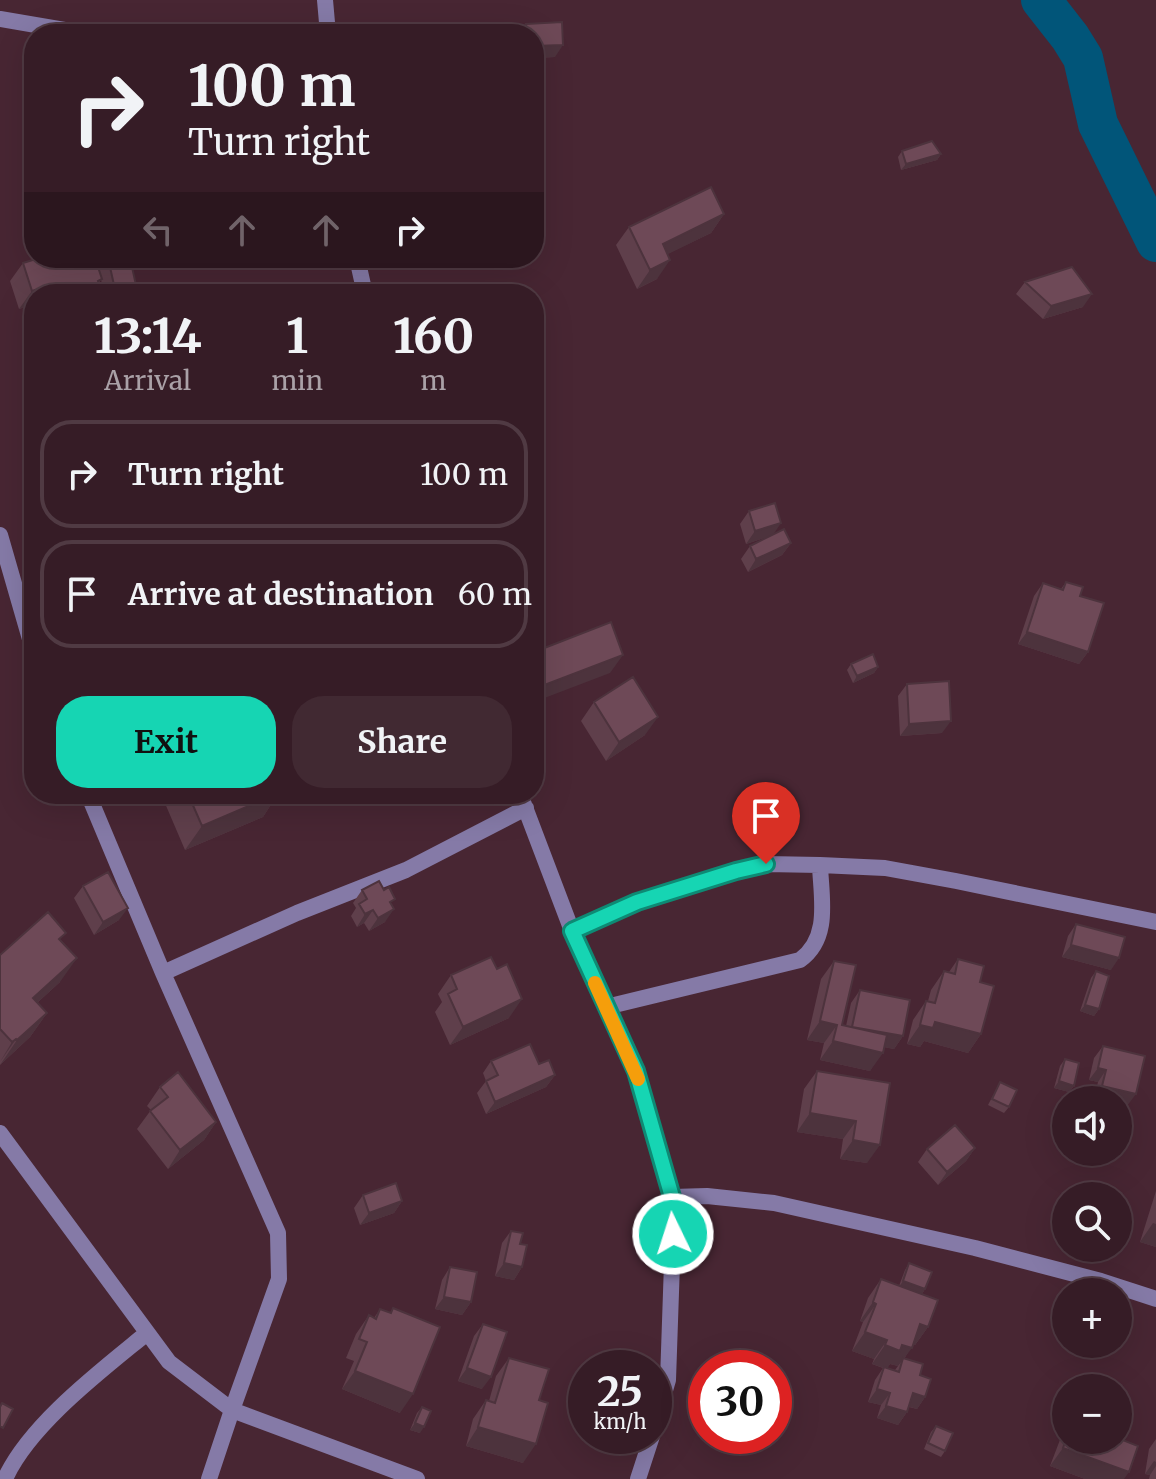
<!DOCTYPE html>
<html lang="en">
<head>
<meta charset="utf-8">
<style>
	body { margin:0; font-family:Merriweather,serif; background:#412932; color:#f1f3f6; height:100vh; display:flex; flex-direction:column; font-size:30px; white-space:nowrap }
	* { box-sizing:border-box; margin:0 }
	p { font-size:26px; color:#aaa1a7 }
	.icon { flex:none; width:44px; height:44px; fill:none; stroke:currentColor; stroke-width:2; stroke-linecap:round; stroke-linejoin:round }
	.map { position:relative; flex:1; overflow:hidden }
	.side { position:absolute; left:24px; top:284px; width:520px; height:520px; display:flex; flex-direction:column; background:#361c26; border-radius:32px; box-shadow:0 8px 32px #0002,0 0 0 2px #503a43 }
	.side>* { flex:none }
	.banner { position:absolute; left:24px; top:24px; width:520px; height:244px; border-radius:32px; box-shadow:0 8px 32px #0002,0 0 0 2px #503a43; background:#361c26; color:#f1f3f6; overflow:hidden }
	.controls { position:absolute; left:1052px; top:1086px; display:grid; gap:16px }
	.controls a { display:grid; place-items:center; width:80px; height:80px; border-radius:50%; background:#361c26; box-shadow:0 8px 32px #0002,0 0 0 2px #503a43; font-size:40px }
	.speed { position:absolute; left:568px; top:1350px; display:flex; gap:16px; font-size:40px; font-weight:700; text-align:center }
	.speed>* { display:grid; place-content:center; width:104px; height:104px; border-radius:50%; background:#361c26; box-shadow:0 8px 32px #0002,0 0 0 2px #503a43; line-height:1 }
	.speed small { font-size:20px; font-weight:400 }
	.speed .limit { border:12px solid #d22; background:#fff; color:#111 }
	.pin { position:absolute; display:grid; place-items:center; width:68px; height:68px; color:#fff; margin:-82px -34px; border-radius:50% 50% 50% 0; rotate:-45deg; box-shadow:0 0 8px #0007 }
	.pin .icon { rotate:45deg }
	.me { position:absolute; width:88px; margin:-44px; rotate:356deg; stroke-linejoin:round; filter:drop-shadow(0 0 6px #0008) }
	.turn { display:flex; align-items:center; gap:28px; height:168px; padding:0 32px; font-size:36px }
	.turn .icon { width:104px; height:104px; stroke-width:2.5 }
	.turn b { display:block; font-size:56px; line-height:68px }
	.lanes { display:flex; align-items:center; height:76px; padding:0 32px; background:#0003; justify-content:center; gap:40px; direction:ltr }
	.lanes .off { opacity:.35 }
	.eta { display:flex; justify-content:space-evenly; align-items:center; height:136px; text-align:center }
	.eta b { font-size:48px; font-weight:700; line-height:56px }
	.action { display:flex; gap:16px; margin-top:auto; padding:16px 32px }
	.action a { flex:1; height:92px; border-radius:32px; background:#16d5b3; color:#111; font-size:32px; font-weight:700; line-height:92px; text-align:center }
	.action a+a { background:#412932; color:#f1f3f6 }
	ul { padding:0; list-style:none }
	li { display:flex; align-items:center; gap:24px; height:108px; margin:0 16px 12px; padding:0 16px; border:4px solid #503a43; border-radius:32px }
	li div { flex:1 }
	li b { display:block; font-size:30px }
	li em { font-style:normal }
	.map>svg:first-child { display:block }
</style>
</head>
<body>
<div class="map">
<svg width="1156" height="1479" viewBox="0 0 1156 1479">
	<rect width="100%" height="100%" fill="#482633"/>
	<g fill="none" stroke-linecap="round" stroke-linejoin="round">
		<!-- river -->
		<path stroke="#015579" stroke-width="40" d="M 1041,0 L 1070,37 L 1083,58 L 1098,124 L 1156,242"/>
		<!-- minor -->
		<path stroke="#857aa7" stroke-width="16" d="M 325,0 L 328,34
			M 0,19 L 88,34
			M 357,258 L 365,294
			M 0,535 L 34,653
			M 88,794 L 163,973 L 278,1233 L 279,1279 L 232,1410 L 209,1479
			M 520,794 L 572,931 L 636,1071 L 672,1197 L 673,1234 L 668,1380 L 654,1428
			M 572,931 L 637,902 L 736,871 L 766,864 L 820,865 L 885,868 L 956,881 L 1156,922
			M 163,973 L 297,913 L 406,870 L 526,808
			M 606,1007 L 800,960 C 831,938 821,897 820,865
			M 0,1133 L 169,1362 L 232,1410 L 417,1479
			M 672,1197 L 707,1196 L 774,1203 L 975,1248 L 1101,1281 L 1156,1299
			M 5,1479 C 29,1425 102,1370 147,1333
			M 638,1479 L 652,1436"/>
	</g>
	<!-- wall -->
	<path fill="#5f3f4b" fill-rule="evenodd" d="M 526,24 L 555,57 L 534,58 L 534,34 L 519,34 Z
		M 902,151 L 941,154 L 937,160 L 901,170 L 898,157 Z
		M 724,214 L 711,233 L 667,254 L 657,279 L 637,289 L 616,245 L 629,227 Z
		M 97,258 L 130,258 L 138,294 L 105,294 L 101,280 L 98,284 L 102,294 L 34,294 L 34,316 L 31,305 L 19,309 L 10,281 L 23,263 L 101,278 Z
		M 1025,282 L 1083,307 L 1043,319 L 1016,294 Z
		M 34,475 L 34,512 L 26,486 Z
		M 749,511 L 773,535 L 791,543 L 782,555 L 748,572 L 741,559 L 750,546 L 770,536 L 746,544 L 740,524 Z
		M 1066,582 L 1088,652 L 1079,664 L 1018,644 L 1034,596 L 1043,583 L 1061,589 Z
		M 851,664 L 878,667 L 874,673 L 853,683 L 847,670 Z
		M 907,684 L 942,733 L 900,736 L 898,696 Z
		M 594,702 L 645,735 L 606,761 L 581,721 Z
		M 161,794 L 284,794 L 279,800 L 272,803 L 263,817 L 185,850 Z
		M 290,794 L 308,794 L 293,801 Z
		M 83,886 L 119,920 L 94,935 L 74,898 Z
		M 362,890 L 391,904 L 385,922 L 369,931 L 364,923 L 357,927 L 351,916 L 356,908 L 353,903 Z
		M 1076,924 L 1111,970 L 1062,957 L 1068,936 Z
		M 61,940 L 60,982 L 37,1003 L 47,1013 L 30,1037 L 0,1065 L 0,955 Z
		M 958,959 L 980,982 L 981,1034 L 968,1053 L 924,1041 L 920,1047 L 907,1044 L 913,1020 L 926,1001 L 928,1001 L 931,990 L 944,971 L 949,972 Z
		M 834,961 L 842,1025 L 846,1026 L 851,1003 L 860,990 L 903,1036 L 894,1049 L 884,1047 L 870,1071 L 820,1060 L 824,1043 L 807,1040 L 821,979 Z
		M 1096,971 L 1099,1009 L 1094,1016 L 1080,1011 L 1091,978 Z
		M 451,975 L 509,1018 L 450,1045 L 435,1012 L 442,1002 L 438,994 Z
		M 1103,1046 L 1127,1106 L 1118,1104 L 1118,1100 L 1094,1098 L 1098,1082 L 1089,1080 L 1094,1058 Z
		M 1065,1059 L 1074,1086 L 1069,1092 L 1054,1088 L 1060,1066 Z
		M 491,1061 L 539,1064 L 555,1075 L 546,1087 L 486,1114 L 477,1093 L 486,1081 L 483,1073 Z
		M 817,1071 L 890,1083 L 867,1163 L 840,1159 L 843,1139 L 797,1132 L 804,1089 Z
		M 1000,1082 L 1009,1107 L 1004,1113 L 988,1105 Z
		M 160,1087 L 216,1122 L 204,1140 L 168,1169 L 137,1129 L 151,1110 L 147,1106 Z
		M 975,1148 L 966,1161 L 938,1185 L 918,1162 L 927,1149 Z
		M 1156,1191 L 1156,1247 L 1140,1242 Z
		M 363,1195 L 402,1201 L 394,1213 L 360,1225 L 354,1208 Z
		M 511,1231 L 520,1244 L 522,1267 L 514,1280 L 495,1276 L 502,1243 Z
		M 909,1263 L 925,1289 L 922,1294 L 928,1327 L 915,1345 L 913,1344 L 904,1359 L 920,1375 L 925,1397 L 917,1409 L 909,1407 L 907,1412 L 898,1425 L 877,1418 L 881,1405 L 868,1402 L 875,1380 L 883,1368 L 872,1364 L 874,1359 L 852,1351 L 863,1322 L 860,1321 L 868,1298 L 881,1279 L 899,1286 L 905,1270 ZM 890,1364 L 898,1366 L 895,1370 L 887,1368 Z
		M 450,1267 L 471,1302 L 462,1315 L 435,1309 L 442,1280 Z
		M 393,1308 L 400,1413 L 342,1389 L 354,1361 L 346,1358 L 356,1334 L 369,1315 L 374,1318 L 380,1309 L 390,1313 Z
		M 483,1324 L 482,1389 L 458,1381 L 474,1336 Z
		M 509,1358 L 539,1400 L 523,1463 L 466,1446 L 473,1419 L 486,1400 L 489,1401 L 496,1376 Z
		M 422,1407 L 420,1433 L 410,1430 L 417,1413 Z
		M 1066,1424 L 1066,1440 L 1120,1439 L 1124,1479 L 1085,1479 L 1050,1466 Z
		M 936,1426 L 945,1451 L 941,1457 L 924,1449 L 931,1432 Z
		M 1156,1439 L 1156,1479 L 1149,1479 L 1150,1475 L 1145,1474 L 1149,1449 Z"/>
	<!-- shaded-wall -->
	<path fill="#4d333d" d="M 563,45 L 555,57 L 534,58 L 534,46 Z
		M 941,154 L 937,160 L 901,170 L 906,164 Z
		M 724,214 L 711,233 L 650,263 L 663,244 Z
		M 670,260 L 657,279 L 637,289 L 650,270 Z
		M 44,287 L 39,294 L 34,294 L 34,301 L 31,305 L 19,309 L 32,291 Z
		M 1092,294 L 1083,307 L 1043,319 L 1051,306 Z
		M 781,523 L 773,535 L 746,544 L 755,531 Z
		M 791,543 L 782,555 L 748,572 L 756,559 Z
		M 1027,632 L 1088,652 L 1079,664 L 1018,644 Z
		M 623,655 L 610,673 L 534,702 L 534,689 Z
		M 878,667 L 874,673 L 853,683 L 857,676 Z
		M 658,717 L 645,735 L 606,761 L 619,742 Z
		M 951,721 L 942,733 L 900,736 L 909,724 Z
		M 270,794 L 284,794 L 279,800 L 272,803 L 263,817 L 185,850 L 202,826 Z
		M 300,794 L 308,794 L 293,801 L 297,795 Z
		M 128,908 L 119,920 L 94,935 L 103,922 Z
		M 394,909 L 385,922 L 369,931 L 378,918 Z
		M 373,910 L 364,923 L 357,927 L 365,914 Z
		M 1071,945 L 1119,958 L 1111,970 L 1062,957 Z
		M 77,958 L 60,982 L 16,1022 L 33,998 Z
		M 522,999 L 509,1018 L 450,1045 L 463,1027 Z
		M 1085,1005 L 1099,1009 L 1094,1016 L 1080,1011 Z
		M 47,1013 L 30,1037 L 0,1065 L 17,1040 Z
		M 820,1021 L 837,1025 L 824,1043 L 807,1040 Z
		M 935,1022 L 981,1034 L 968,1053 L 924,1041 L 920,1047 L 907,1044 L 920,1025 Z
		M 852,1027 L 903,1036 L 894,1049 L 843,1039 Z
		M 16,1039 L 0,1062 L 12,1042 Z
		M 833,1041 L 883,1053 L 870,1071 L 820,1060 Z
		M 1098,1068 L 1106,1070 L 1098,1082 L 1089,1080 Z
		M 555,1075 L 546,1087 L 486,1114 L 495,1102 Z
		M 1059,1081 L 1074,1086 L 1069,1092 L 1054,1088 Z
		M 1102,1086 L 1136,1094 L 1127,1106 L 1118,1104 L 1118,1100 L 1101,1100 L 1094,1098 Z
		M 810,1113 L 856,1121 L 843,1139 L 797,1132 Z
		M 216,1122 L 204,1140 L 168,1169 L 180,1150 Z
		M 853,1140 L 880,1145 L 867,1163 L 840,1159 Z
		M 975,1148 L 966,1161 L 938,1185 L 947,1172 Z
		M 402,1201 L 394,1213 L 360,1225 L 369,1213 Z
		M 1153,1223 L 1156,1224 L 1156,1247 L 1140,1242 Z
		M 504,1263 L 522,1267 L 514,1280 L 495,1276 Z
		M 903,1281 L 925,1289 L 921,1296 L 899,1287 Z
		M 444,1297 L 471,1302 L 462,1315 L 435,1309 Z
		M 873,1302 L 876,1304 L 863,1322 L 860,1321 Z
		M 920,1324 L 928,1327 L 915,1345 L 907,1342 Z
		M 865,1332 L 887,1340 L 874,1359 L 852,1351 Z
		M 885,1345 L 902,1345 L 912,1348 L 898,1366 L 890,1364 L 887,1369 L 872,1364 Z
		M 467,1368 L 491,1377 L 482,1389 L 458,1381 Z
		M 355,1371 L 413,1394 L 400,1413 L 342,1389 Z
		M 877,1389 L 890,1393 L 881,1405 L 868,1402 Z
		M 913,1393 L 925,1397 L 917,1409 L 904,1405 Z
		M 886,1406 L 907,1412 L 898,1425 L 877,1418 Z
		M 415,1423 L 424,1427 L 420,1433 L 410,1430 Z
		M 478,1427 L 536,1444 L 523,1463 L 466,1446 Z
		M 1063,1448 L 1129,1472 L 1124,1479 L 1085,1479 L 1050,1466 Z
		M 1154,1461 L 1156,1462 L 1156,1466 L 1150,1475 L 1145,1474 Z"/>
	<!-- building -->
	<path fill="#6e4957" stroke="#4d333d" stroke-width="2" d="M 562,22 L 563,45 L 534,46 L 534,34 L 527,34 L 526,24 Z
		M 932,141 L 941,154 L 906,164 L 902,151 Z
		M 711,187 L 724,214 L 663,244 L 670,260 L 650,270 L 629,227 Z
		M 39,258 L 95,258 L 102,279 L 98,281 L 102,294 L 46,294 L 44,287 L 32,291 L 23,263 Z
		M 108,258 L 130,258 L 138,294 L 116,294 Z
		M 1072,267 L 1092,294 L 1051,306 L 1025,282 Z
		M 212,290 L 213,294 L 195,294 Z
		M 182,291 L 182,294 L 169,294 Z
		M 775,503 L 781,523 L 755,531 L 749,511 Z
		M 784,529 L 791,543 L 756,559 L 750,546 Z
		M 1066,582 L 1083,587 L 1080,596 L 1104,603 L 1088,652 L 1027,632 L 1043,583 L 1063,590 Z
		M 611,622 L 623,655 L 534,689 L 534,652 Z
		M 873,654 L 878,667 L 857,676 L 851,664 Z
		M 633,677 L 658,717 L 619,742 L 594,702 Z
		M 949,681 L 951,721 L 909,724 L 907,684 Z
		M 188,794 L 277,794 L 202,826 Z
		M 108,872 L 128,908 L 103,922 L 83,886 Z
		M 379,881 L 384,890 L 389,887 L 395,899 L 390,902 L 394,909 L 378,918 L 373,910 L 365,914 L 359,904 L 367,899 L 362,890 Z
		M 48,912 L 66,933 L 59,939 L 77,958 L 33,998 L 47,1013 L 17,1040 L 16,1039 L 12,1042 L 0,1029 L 0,955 Z
		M 1076,924 L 1125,937 L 1119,958 L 1071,945 Z
		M 491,957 L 497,969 L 507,964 L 522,999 L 463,1027 L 448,994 L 457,989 L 451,975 Z
		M 958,959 L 984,966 L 980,982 L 994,986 L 981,1034 L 935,1022 L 933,1028 L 920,1025 L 926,1001 L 935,1003 L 944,971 L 955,974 Z
		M 834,961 L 856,965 L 842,1025 L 887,1035 L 883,1053 L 833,1041 L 837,1025 L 820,1021 Z
		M 1096,971 L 1109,976 L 1099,1009 L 1085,1005 Z
		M 860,990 L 910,1000 L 903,1036 L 852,1027 Z
		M 530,1044 L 539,1064 L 549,1060 L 555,1075 L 495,1102 L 486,1081 L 498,1075 L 491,1061 Z
		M 1103,1046 L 1145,1056 L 1136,1094 L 1102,1086 L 1106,1070 L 1098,1068 Z
		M 1065,1059 L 1079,1063 L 1074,1086 L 1059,1081 Z
		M 817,1071 L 890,1083 L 880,1145 L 853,1140 L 856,1121 L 810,1113 Z
		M 178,1072 L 216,1122 L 180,1150 L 150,1111 L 168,1097 L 160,1087 Z
		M 1000,1082 L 1017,1090 L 1009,1107 L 992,1099 Z
		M 955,1125 L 975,1148 L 947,1172 L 927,1149 Z
		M 396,1183 L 402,1201 L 369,1213 L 363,1195 Z
		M 511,1231 L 523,1233 L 520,1244 L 527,1245 L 522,1267 L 504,1263 Z
		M 909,1263 L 932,1272 L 925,1289 L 903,1281 Z
		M 450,1267 L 477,1272 L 471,1302 L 444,1297 Z
		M 881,1279 L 938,1300 L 928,1327 L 920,1324 L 912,1348 L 902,1345 L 900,1351 L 885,1345 L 887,1340 L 865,1332 L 876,1304 L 873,1302 Z
		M 393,1308 L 440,1327 L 413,1394 L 355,1371 L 367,1342 L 359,1339 L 369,1315 L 376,1319 L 380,1309 L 391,1313 Z
		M 483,1324 L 507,1332 L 491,1377 L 467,1368 Z
		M 509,1358 L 549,1369 L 539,1400 L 548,1403 L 536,1444 L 478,1427 L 486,1400 L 495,1403 Z
		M 903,1358 L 923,1364 L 920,1375 L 931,1379 L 925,1397 L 913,1393 L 907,1412 L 886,1406 L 890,1393 L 877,1389 L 884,1367 L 899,1372 Z
		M 2,1403 L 13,1409 L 3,1428 L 0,1426 L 0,1407 Z
		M 422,1407 L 431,1411 L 424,1427 L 415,1423 Z
		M 1118,1411 L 1129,1415 L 1120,1439 L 1138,1446 L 1129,1472 L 1063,1448 L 1066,1440 L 1118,1440 Z
		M 936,1426 L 953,1433 L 945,1451 L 928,1443 Z"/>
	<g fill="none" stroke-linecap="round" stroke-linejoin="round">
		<!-- route casing -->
		<g stroke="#0e8a74" stroke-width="20">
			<path id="route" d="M 673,1234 L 672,1197 L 636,1071 L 572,931 L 637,902 L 736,871 L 766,864"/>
		</g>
		<!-- route -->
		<use href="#route" stroke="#16d5b3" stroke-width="14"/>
		<!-- slow -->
		<path stroke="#f59e0b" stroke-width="14" d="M 595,983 L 638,1079"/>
	</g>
</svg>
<div class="controls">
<a><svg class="icon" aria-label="sound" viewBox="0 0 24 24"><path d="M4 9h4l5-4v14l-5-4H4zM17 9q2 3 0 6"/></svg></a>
<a><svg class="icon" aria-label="search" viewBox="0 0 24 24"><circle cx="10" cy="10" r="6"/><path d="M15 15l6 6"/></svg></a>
<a>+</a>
<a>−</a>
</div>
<div class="speed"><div>25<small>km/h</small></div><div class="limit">30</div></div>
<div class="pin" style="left:766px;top:864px;background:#d93025"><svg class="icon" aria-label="arrive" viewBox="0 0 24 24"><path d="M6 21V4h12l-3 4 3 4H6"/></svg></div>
<svg class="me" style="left:673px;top:1234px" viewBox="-20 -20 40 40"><circle r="17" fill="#16d5b3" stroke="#fff" stroke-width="3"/><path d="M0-11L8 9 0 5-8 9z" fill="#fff"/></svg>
<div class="banner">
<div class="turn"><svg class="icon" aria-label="right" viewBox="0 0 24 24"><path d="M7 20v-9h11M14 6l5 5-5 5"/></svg><div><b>100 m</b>Turn right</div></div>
<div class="lanes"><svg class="icon off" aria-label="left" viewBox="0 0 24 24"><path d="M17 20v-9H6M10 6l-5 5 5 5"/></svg><svg class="icon off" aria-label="ahead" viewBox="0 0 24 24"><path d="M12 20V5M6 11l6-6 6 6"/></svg><svg class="icon off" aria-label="ahead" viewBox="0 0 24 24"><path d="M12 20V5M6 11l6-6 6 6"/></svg><svg class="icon" aria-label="right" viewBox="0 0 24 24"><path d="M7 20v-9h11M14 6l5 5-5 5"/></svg></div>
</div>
<section class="side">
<div class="eta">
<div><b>13:14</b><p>Arrival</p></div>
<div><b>1</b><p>min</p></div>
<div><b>160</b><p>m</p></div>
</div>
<ul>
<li><svg class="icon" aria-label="right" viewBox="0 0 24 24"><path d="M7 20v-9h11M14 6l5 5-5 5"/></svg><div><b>Turn right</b></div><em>100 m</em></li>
<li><svg class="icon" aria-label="arrive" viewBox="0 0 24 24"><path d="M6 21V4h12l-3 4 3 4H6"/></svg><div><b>Arrive at destination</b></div><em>60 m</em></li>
</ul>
<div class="action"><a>Exit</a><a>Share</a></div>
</section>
</div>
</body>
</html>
